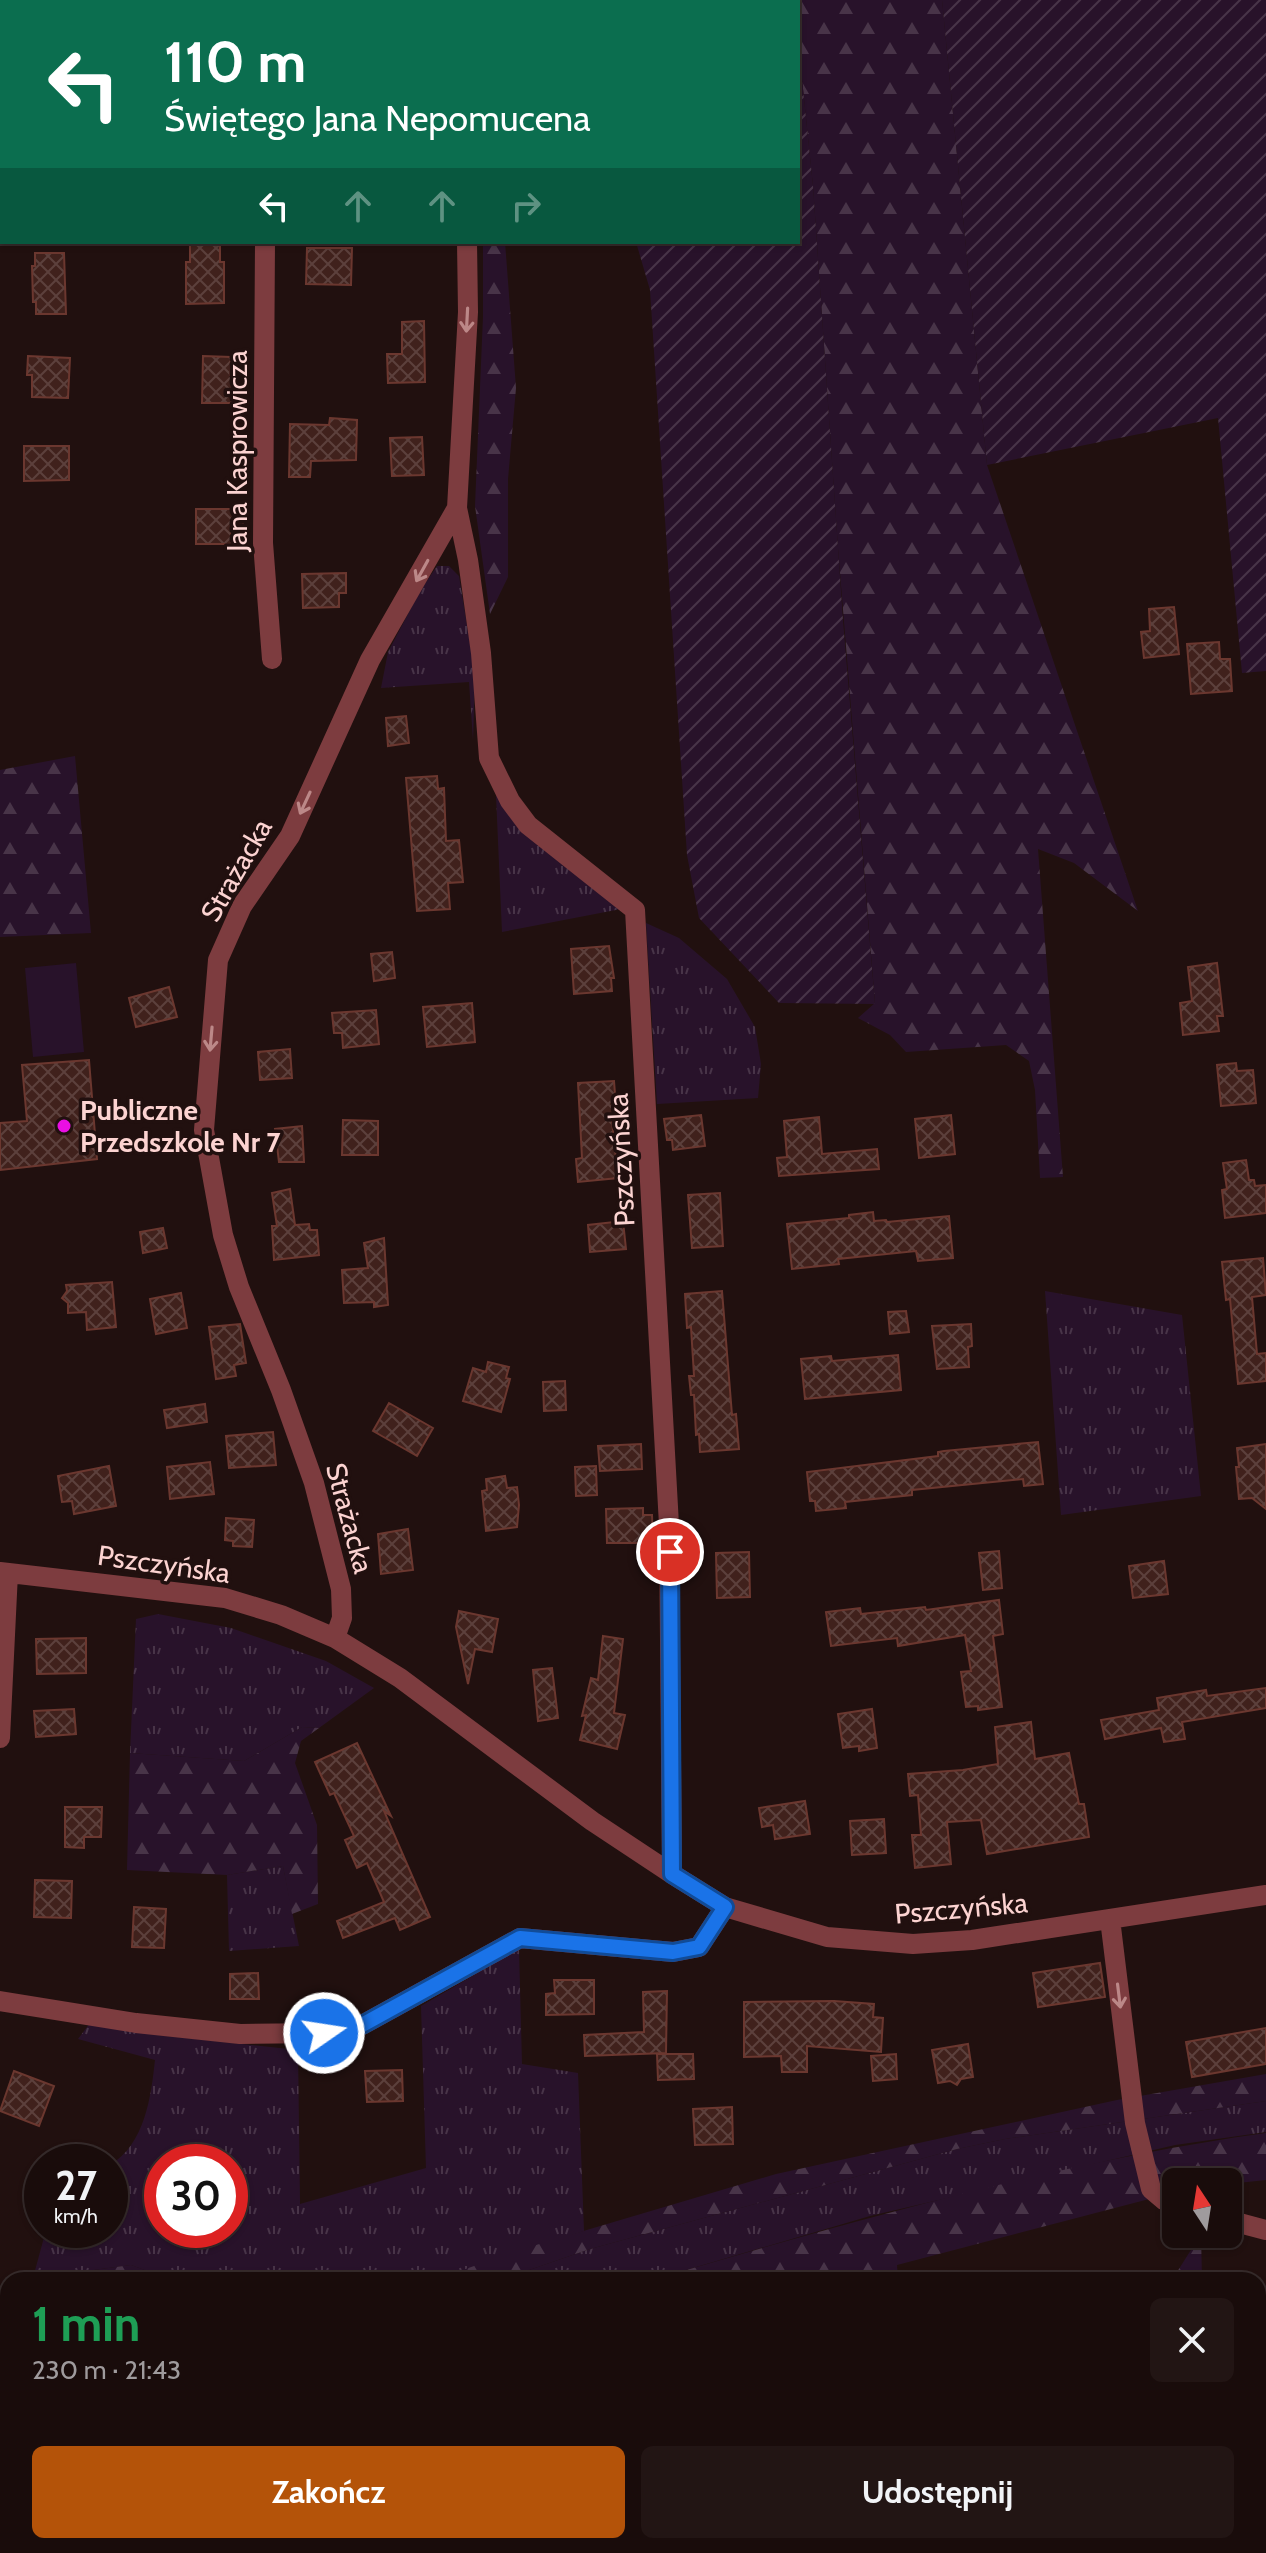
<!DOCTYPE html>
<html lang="pl">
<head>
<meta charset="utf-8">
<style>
	body { margin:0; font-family:Cabin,sans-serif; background:#221514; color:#f1f3f6; height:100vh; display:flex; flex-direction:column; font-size:30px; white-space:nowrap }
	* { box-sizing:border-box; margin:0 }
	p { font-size:26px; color:#9f9b9d }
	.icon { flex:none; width:44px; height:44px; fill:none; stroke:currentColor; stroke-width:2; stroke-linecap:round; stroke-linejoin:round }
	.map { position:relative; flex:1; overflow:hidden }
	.details { position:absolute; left:0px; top:2272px; width:1266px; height:282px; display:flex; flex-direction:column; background:#190c0b; border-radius:24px 24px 0 0; box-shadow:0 2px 6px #0004,0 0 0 2px #372c2c }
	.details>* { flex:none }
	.banner { position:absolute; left:0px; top:0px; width:800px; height:244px; box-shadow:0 2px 6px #0004,0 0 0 2px #372c2c; background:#0b6e4f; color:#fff; overflow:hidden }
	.needle { width:52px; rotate:348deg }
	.tools { position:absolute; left:1162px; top:2168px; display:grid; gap:16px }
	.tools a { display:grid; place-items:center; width:80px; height:80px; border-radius:12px; background:#190c0b; box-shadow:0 2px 6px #0004,0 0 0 2px #372c2c; font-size:40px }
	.speed { position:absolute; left:24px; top:2144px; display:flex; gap:16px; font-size:40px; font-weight:700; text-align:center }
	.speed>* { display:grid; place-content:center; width:104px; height:104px; border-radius:50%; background:#190c0b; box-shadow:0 2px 6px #0004,0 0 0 2px #372c2c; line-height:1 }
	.speed small { font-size:20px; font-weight:400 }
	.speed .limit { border:12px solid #d22; background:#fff; color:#111 }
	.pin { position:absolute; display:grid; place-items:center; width:68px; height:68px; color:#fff; margin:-34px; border:4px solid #fff; border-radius:50%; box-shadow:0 2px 8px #0007 }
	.me { position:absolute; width:88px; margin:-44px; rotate:77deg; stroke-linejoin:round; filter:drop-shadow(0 0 6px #0008) }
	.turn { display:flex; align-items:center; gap:28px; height:168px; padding:0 32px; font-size:36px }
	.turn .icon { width:104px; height:104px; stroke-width:2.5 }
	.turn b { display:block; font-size:56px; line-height:68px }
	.lanes { display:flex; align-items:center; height:76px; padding:0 32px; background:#0003; justify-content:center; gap:40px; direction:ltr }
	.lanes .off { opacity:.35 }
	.round { display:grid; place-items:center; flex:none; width:84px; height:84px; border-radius:12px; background:#221514 }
	.head { display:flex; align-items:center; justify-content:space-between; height:136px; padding:0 32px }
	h1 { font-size:48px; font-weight:800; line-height:60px; color:#1e9e55 }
	.cta { display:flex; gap:16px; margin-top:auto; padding:16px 32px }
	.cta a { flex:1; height:92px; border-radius:12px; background:#b45309; color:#fff; font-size:32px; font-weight:800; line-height:92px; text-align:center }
	.cta a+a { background:#221514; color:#f1f3f6 }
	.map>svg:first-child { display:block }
</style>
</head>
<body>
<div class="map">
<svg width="1266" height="2553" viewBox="0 0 1266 2553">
	<defs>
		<pattern id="grass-tufts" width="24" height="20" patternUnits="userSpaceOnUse" patternTransform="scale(2)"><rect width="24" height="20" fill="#28122a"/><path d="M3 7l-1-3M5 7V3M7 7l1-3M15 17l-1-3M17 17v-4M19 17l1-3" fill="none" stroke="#483448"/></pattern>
		<pattern id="forest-firs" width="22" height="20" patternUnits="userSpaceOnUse" patternTransform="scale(2)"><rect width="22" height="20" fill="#28122a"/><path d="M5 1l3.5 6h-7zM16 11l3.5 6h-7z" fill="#483448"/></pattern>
		<pattern id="garden-furrows" width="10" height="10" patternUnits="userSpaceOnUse" patternTransform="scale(2)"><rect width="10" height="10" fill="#28122a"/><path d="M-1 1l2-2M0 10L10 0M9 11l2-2" fill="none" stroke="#483448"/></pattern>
		<pattern id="building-cross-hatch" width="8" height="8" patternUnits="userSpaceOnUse" patternTransform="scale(2)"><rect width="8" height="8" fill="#40211c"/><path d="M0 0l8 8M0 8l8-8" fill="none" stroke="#5c403c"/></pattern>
	</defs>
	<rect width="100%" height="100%" fill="#21100f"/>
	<!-- grass -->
	<path fill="url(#grass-tufts)" fill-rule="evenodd" d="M 437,566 L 449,566 L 459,576 L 475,674 L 473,740 L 469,682 L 381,688 L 388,652 L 420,591 Z
		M 496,795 L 621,909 L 502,932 Z
		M 646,923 L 679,938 L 727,979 L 755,1027 L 761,1064 L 758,1098 L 657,1104 Z
		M 1045,1291 L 1182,1315 L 1201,1496 L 1061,1515 Z
		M 158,1614 L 231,1628 L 326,1661 L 374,1688 L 319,1728 L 302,1727 L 244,1761 L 130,1753 L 136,1619 Z
		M 283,1866 L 299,1946 L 229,1951 L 227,1875 Z
		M 519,1949 L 522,2064 L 578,2073 L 584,2231 L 434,2280 L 172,2280 L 131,2265 L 33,2278 L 46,2230 L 110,2230 L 110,2165 C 145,2144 151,2097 155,2060 L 78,2039 L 90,2023 L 149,2034 L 298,2050 L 300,2204 L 426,2168 L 421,2006 ZM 162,2162 L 230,2162 L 230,2230 L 162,2230 Z
		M 1266,2101 L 1266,2132 L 1175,2145 L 870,2216 L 652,2280 L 500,2280 L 590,2249 L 957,2149 L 1005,2139 Z"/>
	<!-- forest -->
	<path fill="url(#forest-firs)" d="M 794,0 L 942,0 L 987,465 L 1138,911 L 1074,863 L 1038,849 L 1063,1177 L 1040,1178 L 1035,1090 L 1029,1061 L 1006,1045 L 906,1052 L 890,1035 L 858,1018 L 875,1003 L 838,548 L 813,186 L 798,40 L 798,2 Z
		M 483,242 L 505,242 L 516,388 L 508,479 L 508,577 L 490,614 L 475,506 L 483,317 Z
		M 75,756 L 91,933 L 0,937 L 0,770 Z
		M 302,1727 L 319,1728 L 301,1741 L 295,1763 L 317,1825 L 318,1904 L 292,1914 L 283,1866 L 227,1875 L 127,1870 L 130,1753 L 244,1761 Z
		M 1266,2074 L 1266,2101 L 1005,2139 L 957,2149 L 590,2249 L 500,2280 L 434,2280 L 526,2248 L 776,2174 L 1117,2100 Z
		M 1266,2133 L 1266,2180 L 1228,2184 L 1228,2182 L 1176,2182 L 1176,2192 L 897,2265 L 898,2280 L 652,2280 C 854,2221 1057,2162 1266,2133 Z
		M 1201,2234 L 1202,2280 L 1172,2280 Z
		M 131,2265 L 172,2280 L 22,2280 L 33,2278 Z
		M 6,2282 L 8,2282 L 8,2460 L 0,2463 L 0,2346 L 7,2344 Z
		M 274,2546 L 947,2546 L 933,2553 L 275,2553 Z"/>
	<!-- garden -->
	<path fill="url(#garden-furrows)" d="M 942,0 L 1266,0 L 1266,671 L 1242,673 L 1218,418 L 987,465 Z
		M 798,40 L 813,186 L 843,620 L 875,1004 L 779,1003 L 699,918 L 687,855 L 650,290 L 636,242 L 798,242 Z"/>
	<!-- pitch -->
	<path fill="#28122a" d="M 76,963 L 84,1052 L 33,1057 L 25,968 Z"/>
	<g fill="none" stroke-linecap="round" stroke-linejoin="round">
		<!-- stream -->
		<path stroke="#3c0c21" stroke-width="7" d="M 0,2361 L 8,2360"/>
	</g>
	<!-- building -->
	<path fill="url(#building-cross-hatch)" stroke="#6b372f" stroke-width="2" d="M 190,242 L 220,242 L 220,262 L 224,262 L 224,303 L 186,304 L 186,262 L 190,262 Z
		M 307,248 L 352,248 L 351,285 L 306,284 Z
		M 35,253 L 64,253 L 66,314 L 36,314 L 36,302 L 33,302 L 32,266 L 35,266 Z
		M 424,321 L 425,382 L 388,383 L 387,354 L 402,354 L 402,322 Z
		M 28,356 L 70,358 L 68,398 L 32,397 L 32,375 L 27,375 Z
		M 203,356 L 231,357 L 230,375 L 237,375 L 236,403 L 202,403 Z
		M 330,418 L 357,420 L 356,460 L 311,461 L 310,477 L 289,477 L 290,424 L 329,425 Z
		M 422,437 L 424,475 L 392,476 L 390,438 Z
		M 24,446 L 69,446 L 69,480 L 24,481 Z
		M 196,509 L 243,509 L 243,531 L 231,531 L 231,544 L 196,544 Z
		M 346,573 L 346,593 L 339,593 L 339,607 L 303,608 L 302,574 Z
		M 1174,607 L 1179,654 L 1144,658 L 1141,632 L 1150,631 L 1149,609 Z
		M 1219,642 L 1220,659 L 1230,659 L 1232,691 L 1191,694 L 1187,644 Z
		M 406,716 L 409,743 L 388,746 L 386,718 Z
		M 437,776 L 438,789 L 444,788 L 446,841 L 459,840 L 463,882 L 448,883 L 450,909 L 417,911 L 406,778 Z
		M 609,946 L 614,978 L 611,978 L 612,991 L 574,994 L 571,949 Z
		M 392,952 L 395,978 L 374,981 L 371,954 Z
		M 1217,963 L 1223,1016 L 1217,1016 L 1219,1031 L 1183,1035 L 1180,1003 L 1192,1001 L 1188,967 Z
		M 169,987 L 177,1017 L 136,1027 L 129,998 Z
		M 472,1003 L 475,1042 L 427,1047 L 423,1007 Z
		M 376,1010 L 379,1044 L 343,1048 L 342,1033 L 334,1033 L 332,1013 Z
		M 290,1049 L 292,1078 L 260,1080 L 258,1052 Z
		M 89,1060 L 97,1159 L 0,1170 L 0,1123 L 27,1121 L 22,1065 Z
		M 1236,1063 L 1237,1071 L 1253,1070 L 1256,1103 L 1221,1106 L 1217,1065 Z
		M 614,1081 L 615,1094 L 629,1093 L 616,1112 L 616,1121 L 612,1121 L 618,1178 L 578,1182 L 576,1159 L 582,1158 L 578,1083 Z
		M 701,1115 L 705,1146 L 673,1150 L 672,1140 L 667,1140 L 664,1119 Z
		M 951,1115 L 955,1154 L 919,1158 L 915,1119 Z
		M 819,1117 L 822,1154 L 877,1149 L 879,1169 L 779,1176 L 777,1158 L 787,1157 L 784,1121 Z
		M 343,1120 L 378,1121 L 378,1155 L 342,1155 Z
		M 302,1126 L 304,1162 L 279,1162 L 275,1129 Z
		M 1246,1160 L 1249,1180 L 1254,1180 L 1255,1186 L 1266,1185 L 1266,1213 L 1225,1218 L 1222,1190 L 1227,1189 L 1223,1163 Z
		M 290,1189 L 295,1225 L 309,1224 L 310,1230 L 317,1230 L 319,1255 L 274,1260 L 272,1226 L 277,1226 L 272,1193 Z
		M 720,1193 L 723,1246 L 692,1248 L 688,1195 Z
		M 873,1212 L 874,1221 L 886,1220 L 887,1222 L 949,1216 L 953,1258 L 918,1261 L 916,1251 L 838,1259 L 839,1264 L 792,1269 L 787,1224 L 849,1218 L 849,1215 Z
		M 623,1221 L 626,1249 L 590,1252 L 588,1225 Z
		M 163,1228 L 167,1248 L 143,1253 L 140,1232 Z
		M 384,1238 L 388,1305 L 374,1307 L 374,1302 L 344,1303 L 342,1270 L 368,1268 L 364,1243 Z
		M 1263,1258 L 1266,1295 L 1252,1297 L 1257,1354 L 1266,1353 L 1266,1381 L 1238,1384 L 1230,1299 L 1226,1300 L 1222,1262 Z
		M 112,1282 L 116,1327 L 87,1330 L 86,1312 L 68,1313 L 68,1303 L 62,1298 L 67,1291 L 66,1285 Z
		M 722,1291 L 732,1415 L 736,1414 L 739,1449 L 700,1452 L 699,1434 L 696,1435 L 694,1395 L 691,1395 L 689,1376 L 694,1376 L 691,1327 L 687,1328 L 685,1294 Z
		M 181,1293 L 187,1328 L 156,1334 L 150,1299 Z
		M 906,1311 L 909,1332 L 890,1334 L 888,1312 Z
		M 240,1324 L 246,1363 L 234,1365 L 236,1376 L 216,1379 L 209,1327 Z
		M 971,1324 L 972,1346 L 968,1347 L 969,1367 L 937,1369 L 932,1326 Z
		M 898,1355 L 901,1390 L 805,1399 L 801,1359 L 831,1356 L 832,1361 Z
		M 488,1362 L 509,1367 L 506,1378 L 510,1379 L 501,1412 L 463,1401 L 473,1368 L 486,1372 Z
		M 565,1381 L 566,1410 L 544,1411 L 543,1382 Z
		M 389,1403 L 433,1428 L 417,1456 L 373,1431 Z
		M 205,1404 L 207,1422 L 167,1428 L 164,1410 Z
		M 273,1432 L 276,1465 L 229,1468 L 226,1436 Z
		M 1038,1442 L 1043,1484 L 1024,1486 L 1023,1479 L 912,1490 L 912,1495 L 845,1502 L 846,1508 L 816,1511 L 815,1501 L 810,1501 L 807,1472 L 938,1456 L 938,1452 L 944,1451 Z
		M 641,1444 L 642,1469 L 600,1471 L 598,1446 Z
		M 1266,1444 L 1266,1509 L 1252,1498 L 1239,1499 L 1236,1467 L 1239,1467 L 1237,1448 Z
		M 210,1462 L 214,1494 L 170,1499 L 167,1467 Z
		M 109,1466 L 116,1506 L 74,1514 L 72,1501 L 62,1502 L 58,1476 Z
		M 596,1466 L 597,1495 L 576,1496 L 575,1467 Z
		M 505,1476 L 507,1488 L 517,1487 L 519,1505 L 517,1527 L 486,1531 L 482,1491 L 487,1490 L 486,1479 Z
		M 643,1508 L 643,1515 L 652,1515 L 653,1540 L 644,1540 L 644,1543 L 607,1543 L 606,1509 Z
		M 226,1518 L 254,1520 L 252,1547 L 233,1546 L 233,1541 L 225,1540 Z
		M 408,1529 L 413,1570 L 381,1574 L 378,1534 Z
		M 999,1551 L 1002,1588 L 983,1590 L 979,1553 Z
		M 749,1552 L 750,1597 L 717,1598 L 716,1553 Z
		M 1164,1561 L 1168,1594 L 1133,1598 L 1129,1566 Z
		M 999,1600 L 1003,1634 L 993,1636 L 1002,1707 L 978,1710 L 978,1706 L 966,1707 L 961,1672 L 971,1671 L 965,1635 L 898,1646 L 897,1638 L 831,1646 L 826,1612 L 860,1608 L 861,1614 L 925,1607 L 926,1610 Z
		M 459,1611 L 498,1619 L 492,1652 L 475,1649 L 468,1684 L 456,1627 Z
		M 603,1636 L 623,1639 L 614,1713 L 625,1715 L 617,1749 L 580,1740 L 586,1715 L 582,1716 L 591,1678 L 598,1680 Z
		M 86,1638 L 86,1673 L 37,1674 L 36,1639 Z
		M 552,1668 L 558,1718 L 538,1721 L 533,1670 Z
		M 1266,1688 L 1266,1708 L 1182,1722 L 1185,1739 L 1164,1742 L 1161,1728 L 1105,1739 L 1101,1720 L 1159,1710 L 1157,1698 L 1206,1690 L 1207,1696 Z
		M 74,1709 L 76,1734 L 36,1737 L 34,1711 Z
		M 872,1709 L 877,1748 L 859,1751 L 859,1746 L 843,1748 L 838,1714 Z
		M 1031,1722 L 1035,1759 L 1069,1753 L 1079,1804 L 1084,1804 L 1089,1837 L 987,1854 L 981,1820 L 947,1822 L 951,1864 L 915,1868 L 912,1835 L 921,1835 L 918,1795 L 910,1796 L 908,1774 L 963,1770 L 998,1764 L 995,1727 Z
		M 357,1743 L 391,1816 L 384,1811 L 430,1917 L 400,1930 L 395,1918 L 343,1938 L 337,1921 L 384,1902 L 367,1863 L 357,1868 L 345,1840 L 354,1836 L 334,1793 L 330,1795 L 315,1762 Z
		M 805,1801 L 810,1834 L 775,1839 L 773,1825 L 762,1827 L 759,1808 Z
		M 65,1807 L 102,1807 L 101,1837 L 84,1837 L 84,1848 L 65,1847 Z
		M 884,1819 L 886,1853 L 852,1855 L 850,1821 Z
		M 35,1880 L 72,1881 L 71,1918 L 34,1917 Z
		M 134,1907 L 166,1909 L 164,1948 L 132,1947 Z
		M 1100,1963 L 1105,1997 L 1038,2007 L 1033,1973 Z
		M 258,1973 L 259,1999 L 230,1999 L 230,1974 Z
		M 554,1980 L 594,1980 L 594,2014 L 546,2015 L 546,1994 L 555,1993 Z
		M 667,1991 L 666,2053 L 585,2056 L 584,2035 L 644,2032 L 643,1992 Z
		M 834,2001 L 874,2004 L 873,2017 L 883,2018 L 881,2052 L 807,2046 L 807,2072 L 782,2072 L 781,2056 L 744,2057 L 744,2002 Z
		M 1266,2028 L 1266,2064 L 1192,2077 L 1186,2042 Z
		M 968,2044 L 973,2077 L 961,2079 L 957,2085 L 950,2081 L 938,2083 L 932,2050 Z
		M 657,2054 L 693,2054 L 694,2079 L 658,2080 Z
		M 896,2054 L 897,2079 L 873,2081 L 871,2056 Z
		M 402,2070 L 403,2101 L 367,2102 L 365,2071 Z
		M 14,2071 L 54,2086 L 39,2126 L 0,2111 Z
		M 732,2107 L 733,2144 L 695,2145 L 693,2109 Z"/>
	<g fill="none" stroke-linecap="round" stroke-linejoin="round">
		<!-- minor -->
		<path stroke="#7d3c3f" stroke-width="20" d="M 259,0 L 259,2
			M 467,0 L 467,2
			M 65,2 L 67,0
			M 0,59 L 2,58
			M 265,242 L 263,543 L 272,659
			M 457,508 L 468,560 L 481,653 L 489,758 L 510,801 L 528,825 L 635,910 L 669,1525 L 672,1874
			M 0,1572 L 225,1598 L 281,1615 L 335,1638 L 400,1678 L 592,1821 L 672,1874 L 725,1907 L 827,1937 L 913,1944 L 972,1940 L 1266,1895
			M 335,1638 L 342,1618 L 341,1589 L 314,1483 L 281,1390 L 239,1287 L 223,1235 L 204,1130 L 218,960 L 242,906 L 290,836 L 370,660 L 457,508 L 468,312 L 467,242
			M 0,1738 L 8,1573
			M 1110,1919 L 1135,2123 L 1151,2189 L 1164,2200 L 1176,2205
			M 0,2001 L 136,2023 L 240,2034 L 324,2033 L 362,2025 L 520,1938 L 673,1952 L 699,1947 L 725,1907
			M 1228,2220 L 1266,2230
			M 1258,2495 L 1266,2494
			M 1006,2553 L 1045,2546"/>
	</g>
	<!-- one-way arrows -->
	<defs><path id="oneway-shaft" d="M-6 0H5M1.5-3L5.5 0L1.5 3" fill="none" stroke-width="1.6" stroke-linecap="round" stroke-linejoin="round" transform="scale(2)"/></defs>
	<g stroke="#bc8888">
		<use href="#oneway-shaft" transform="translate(467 320) rotate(93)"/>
		<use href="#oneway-shaft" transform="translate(422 571) rotate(119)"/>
		<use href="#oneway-shaft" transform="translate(305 803) rotate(115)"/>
		<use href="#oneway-shaft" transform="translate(211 1039) rotate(95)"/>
		<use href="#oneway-shaft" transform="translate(1119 1996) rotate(83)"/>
	</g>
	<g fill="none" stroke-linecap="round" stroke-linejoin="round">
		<!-- route casing -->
		<g stroke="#114b97" stroke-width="20">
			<path id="route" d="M 324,2033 L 362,2025 L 520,1938 L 673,1952 L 699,1947 L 725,1907 L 672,1874 L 670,1552"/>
		</g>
		<!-- route -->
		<use href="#route" stroke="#1a73e8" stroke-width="14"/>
	</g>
	<!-- markers -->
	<circle fill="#ea0fe4" stroke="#21100f" stroke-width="3" cx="64" cy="1126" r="8"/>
	<g text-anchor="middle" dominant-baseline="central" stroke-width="7" stroke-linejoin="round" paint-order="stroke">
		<!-- street labels -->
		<g font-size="28" fill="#fcd3d1" stroke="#21100f">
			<text transform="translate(237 451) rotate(-90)">Jana Kasprowicza</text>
			<text transform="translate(236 870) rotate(-60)">Strażacka</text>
			<text transform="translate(621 1160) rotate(-93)">Pszczyńska</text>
			<text transform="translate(350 1518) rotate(75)">Strażacka</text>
			<text transform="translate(164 1564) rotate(8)">Pszczyńska</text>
			<text transform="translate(961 1908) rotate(-5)">Pszczyńska</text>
		</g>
		<!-- poi labels -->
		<g font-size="28" font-weight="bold" fill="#fcd3d1" stroke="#21100f" text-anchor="start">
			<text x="80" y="1110">Publiczne<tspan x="80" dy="32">Przedszkole Nr 7</tspan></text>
		</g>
	</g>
</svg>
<div class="tools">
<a><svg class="needle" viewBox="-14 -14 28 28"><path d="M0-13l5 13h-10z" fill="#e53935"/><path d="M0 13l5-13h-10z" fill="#9f9b9d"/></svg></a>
</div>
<div class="speed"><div>27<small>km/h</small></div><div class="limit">30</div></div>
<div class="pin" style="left:670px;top:1552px;background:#d93025"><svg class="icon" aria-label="arrive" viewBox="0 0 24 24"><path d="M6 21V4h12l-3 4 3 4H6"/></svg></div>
<svg class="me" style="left:324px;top:2033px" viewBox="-20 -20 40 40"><circle r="17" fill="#1a73e8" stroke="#fff" stroke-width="3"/><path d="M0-11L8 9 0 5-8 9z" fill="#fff"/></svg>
<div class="banner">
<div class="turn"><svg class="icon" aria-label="left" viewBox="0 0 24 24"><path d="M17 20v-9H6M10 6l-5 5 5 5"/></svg><div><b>110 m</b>Świętego Jana Nepomucena</div></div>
<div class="lanes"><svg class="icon" aria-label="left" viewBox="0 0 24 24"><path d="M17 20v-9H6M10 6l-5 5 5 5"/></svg><svg class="icon off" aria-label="ahead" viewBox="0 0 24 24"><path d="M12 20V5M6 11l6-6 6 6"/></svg><svg class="icon off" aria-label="ahead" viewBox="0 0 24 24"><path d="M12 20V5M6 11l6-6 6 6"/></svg><svg class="icon off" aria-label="right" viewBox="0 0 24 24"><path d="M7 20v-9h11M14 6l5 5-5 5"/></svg></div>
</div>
<section class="details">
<div class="head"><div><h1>1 min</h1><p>230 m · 21:43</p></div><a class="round"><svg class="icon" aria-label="close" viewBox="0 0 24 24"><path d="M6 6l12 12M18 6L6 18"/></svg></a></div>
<div class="cta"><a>Zakończ</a><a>Udostępnij</a></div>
</section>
</div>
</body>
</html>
